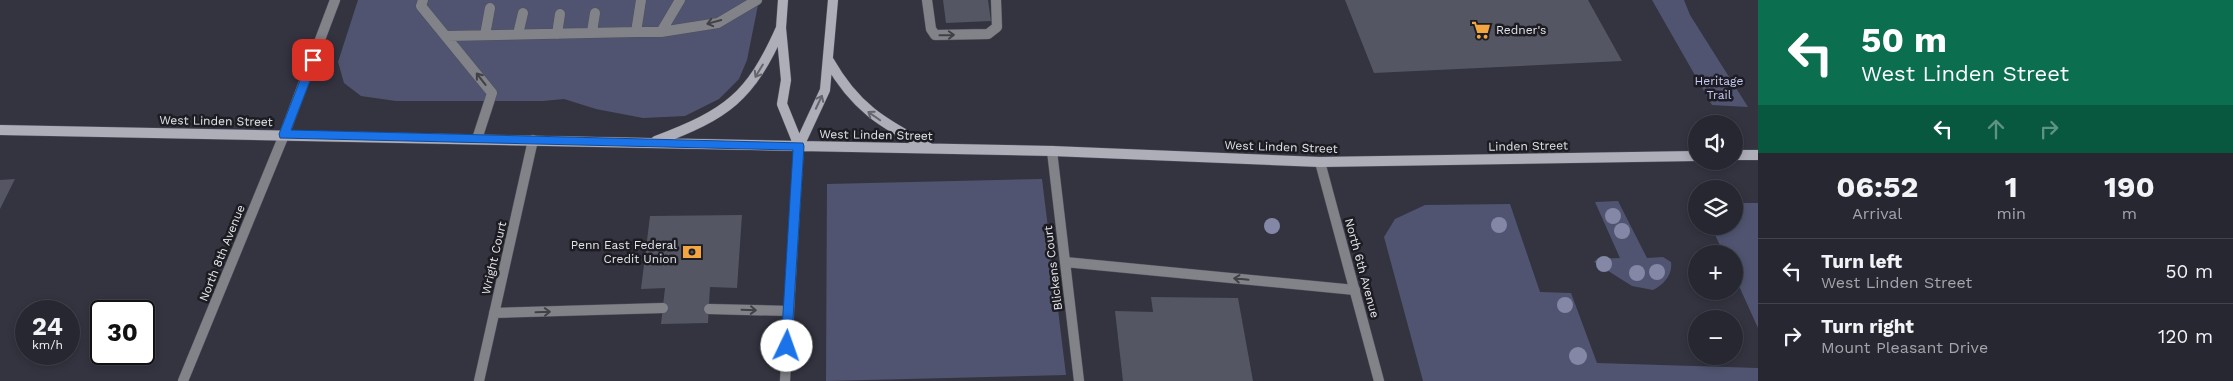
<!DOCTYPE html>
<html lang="en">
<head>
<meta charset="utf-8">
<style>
	body { margin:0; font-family:"Work Sans",sans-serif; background:#2e2f38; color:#f1f3f6; height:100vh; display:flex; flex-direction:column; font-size:19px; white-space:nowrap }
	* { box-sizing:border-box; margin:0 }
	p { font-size:16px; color:#a4a5ab }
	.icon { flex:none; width:28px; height:28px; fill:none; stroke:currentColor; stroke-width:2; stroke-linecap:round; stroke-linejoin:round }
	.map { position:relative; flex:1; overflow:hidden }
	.drawer { display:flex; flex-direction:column; background:#262730; width:475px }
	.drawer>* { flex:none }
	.top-card { background:#0b6e4f; color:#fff; overflow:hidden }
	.fabs { position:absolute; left:1688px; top:115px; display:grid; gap:10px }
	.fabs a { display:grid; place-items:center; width:55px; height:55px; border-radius:50%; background:#262730; box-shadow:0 2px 8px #0003,0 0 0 1px #42444c; font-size:25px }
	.speed { position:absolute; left:15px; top:300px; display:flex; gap:10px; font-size:25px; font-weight:700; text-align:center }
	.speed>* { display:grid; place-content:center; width:65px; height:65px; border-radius:50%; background:#262730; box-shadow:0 2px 8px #0003,0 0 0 1px #42444c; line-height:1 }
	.speed small { font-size:12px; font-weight:400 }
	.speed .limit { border:2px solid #111; border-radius:8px; background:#fff; color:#111 }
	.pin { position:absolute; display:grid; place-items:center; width:42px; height:42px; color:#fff; margin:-21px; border-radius:10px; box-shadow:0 2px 8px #0006 }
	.me { position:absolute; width:55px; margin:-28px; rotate:3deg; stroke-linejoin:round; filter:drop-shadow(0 0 4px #0008) }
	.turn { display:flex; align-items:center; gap:18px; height:105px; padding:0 20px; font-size:22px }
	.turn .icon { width:65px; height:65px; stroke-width:2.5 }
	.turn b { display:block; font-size:35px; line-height:42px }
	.lanes { display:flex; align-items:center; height:48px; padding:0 20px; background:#0003; justify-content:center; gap:25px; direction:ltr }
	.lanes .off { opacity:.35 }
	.eta { display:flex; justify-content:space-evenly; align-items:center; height:85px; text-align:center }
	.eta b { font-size:30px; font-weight:700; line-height:35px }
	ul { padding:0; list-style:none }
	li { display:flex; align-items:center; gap:15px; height:65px; padding:0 20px; border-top:1px solid #42444c }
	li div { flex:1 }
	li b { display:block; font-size:19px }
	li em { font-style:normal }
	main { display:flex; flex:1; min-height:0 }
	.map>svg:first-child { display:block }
</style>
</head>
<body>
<main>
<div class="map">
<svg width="1758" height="381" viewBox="0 0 1758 381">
	<rect width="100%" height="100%" fill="#333440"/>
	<!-- green -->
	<path fill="#515470" d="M 358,0 L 759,0 L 747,60 L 739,79 L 719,99 L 685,116 L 643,118 L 596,109 L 564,99 L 543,101 L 396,101 L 361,96 L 344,83 L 338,62 Z
		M 1652,0 L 1684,0 L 1690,15 L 1748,107 L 1712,105 Z
		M 1042,179 L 1066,375 L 826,381 L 827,184 Z
		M 1618,201 L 1647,258 L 1663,257 L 1671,262 C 1673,274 1664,285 1653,290 L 1632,286 L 1594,262 L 1597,259 L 1620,258 L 1595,202 Z
		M 1734,203 L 1758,203 L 1758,328 L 1734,275 L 1734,254 L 1724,254 L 1711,226 L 1734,226 Z
		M 1510,204 L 1540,292 L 1571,293 L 1597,363 L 1758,368 L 1758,381 L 1423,381 L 1384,237 L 1395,219 L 1425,205 Z"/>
	<!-- building -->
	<path fill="#555663" d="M 943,0 L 988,0 L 991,21 L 946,23 Z
		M 1345,0 L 1588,0 L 1622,61 L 1374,73 Z
		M 15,179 L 0,209 L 0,180 Z
		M 742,215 L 737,288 L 710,287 L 708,323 L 661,324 L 665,288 L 641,289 L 650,216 Z
		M 1151,297 L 1238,298 L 1253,381 L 1123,381 L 1115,311 L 1153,312 Z"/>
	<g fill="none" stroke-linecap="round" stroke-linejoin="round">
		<!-- lane casing -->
		<g stroke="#4f505c" stroke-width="11">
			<path id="lane" d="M 423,0 L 421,6 L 492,93 L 477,139
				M 927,0 L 931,29 L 935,35 L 988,34 L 997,27 L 996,0
				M 592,32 L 595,13
				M 636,32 L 661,32 L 718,23 L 757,0
				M 661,32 L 680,0
				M 518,34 L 523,13
				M 557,34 L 560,14
				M 485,35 L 490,8
				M 447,36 L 636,32 L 641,0
				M 1052,151 L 1079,381
				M 1065,262 L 1355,290
				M 709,309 L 789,311
				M 494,313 L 663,308
				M 479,381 L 533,140"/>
		</g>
		<!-- street casing -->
		<g stroke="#4f505c" stroke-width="11">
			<path id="street" d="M 1320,162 L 1379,381
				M 183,381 L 284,135 L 335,0
				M 785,381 L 795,206"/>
		</g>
		<!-- secondary casing -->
		<g stroke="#4f505c" stroke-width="11">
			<path id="secondary" d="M 783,0 L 781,28 L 786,80 L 782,104 L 799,146
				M 829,61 C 855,107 882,123 928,147
				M 0,130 L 1052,151 L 1320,162 L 1696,156
				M 656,141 C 727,114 750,98 781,28
				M 1734,155 L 1758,155
				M 795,206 L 799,146 L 825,90 L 833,0"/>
		</g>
		<!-- lane -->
		<use href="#lane" stroke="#828389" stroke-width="10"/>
		<!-- street -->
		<use href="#street" stroke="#828389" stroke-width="10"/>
		<!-- secondary -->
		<use href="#secondary" stroke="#adaeb8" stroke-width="10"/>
	</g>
	<!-- trees -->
	<g fill="#8488a6">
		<circle cx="1613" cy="216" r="8"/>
		<circle cx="1499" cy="225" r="8"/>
		<circle cx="1272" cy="226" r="8"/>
		<circle cx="1622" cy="231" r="8"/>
		<circle cx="1604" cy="264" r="8"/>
		<circle cx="1657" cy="272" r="8"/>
		<circle cx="1637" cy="273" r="8"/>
		<circle cx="1565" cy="305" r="8"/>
		<circle cx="1578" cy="356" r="9"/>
	</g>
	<!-- one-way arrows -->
	<defs><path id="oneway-shaft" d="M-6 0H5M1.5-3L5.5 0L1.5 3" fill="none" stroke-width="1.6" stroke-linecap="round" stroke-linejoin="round" transform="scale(1.25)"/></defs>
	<g stroke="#404046">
		<use href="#oneway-shaft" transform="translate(714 22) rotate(165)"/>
		<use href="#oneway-shaft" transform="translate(947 35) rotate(-1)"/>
		<use href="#oneway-shaft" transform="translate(481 79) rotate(-128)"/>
		<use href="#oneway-shaft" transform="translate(1241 279) rotate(-174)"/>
		<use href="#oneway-shaft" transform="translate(749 310) rotate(2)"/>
		<use href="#oneway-shaft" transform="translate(543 312) rotate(-2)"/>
	</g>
	<g stroke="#64656d">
		<use href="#oneway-shaft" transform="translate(759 71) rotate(121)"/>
		<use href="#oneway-shaft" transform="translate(819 102) rotate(-65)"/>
		<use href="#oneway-shaft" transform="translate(874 116) rotate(-145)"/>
	</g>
	<!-- route -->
	<path fill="#1a73e8" stroke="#114b97" d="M 313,55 L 318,60 L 291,130 L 803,143 L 804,146 L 791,350 L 787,352 L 783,350 L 781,346 L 793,150 L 280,138 L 279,134 L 308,60 Z"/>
	<!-- icons -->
	<defs>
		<g id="supermarket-bare" transform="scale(1.5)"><path d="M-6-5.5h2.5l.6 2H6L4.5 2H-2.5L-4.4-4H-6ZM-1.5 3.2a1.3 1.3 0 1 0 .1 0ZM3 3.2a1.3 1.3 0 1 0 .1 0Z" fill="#f2a541" stroke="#1c1c22" stroke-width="2.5" paint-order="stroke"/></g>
		<g id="bank-bare" transform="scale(1.5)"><path d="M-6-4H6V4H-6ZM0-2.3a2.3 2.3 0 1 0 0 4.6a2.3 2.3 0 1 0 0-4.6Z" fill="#f2a541" stroke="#1c1c22" stroke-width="2.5" paint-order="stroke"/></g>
	</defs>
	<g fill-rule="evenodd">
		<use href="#supermarket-bare" x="1481" y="30"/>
		<use href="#bank-bare" x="692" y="252"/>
	</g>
	<g text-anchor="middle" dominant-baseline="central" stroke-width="5" stroke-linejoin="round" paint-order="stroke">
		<!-- poi labels -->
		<g font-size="12" fill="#e4e5ec" stroke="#1c1c22" text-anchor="start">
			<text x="1496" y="30">Redner's</text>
			<text x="677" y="245" text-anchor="end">Penn East Federal<tspan x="677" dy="14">Credit Union</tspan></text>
		</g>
		<!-- park labels -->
		<g font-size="12" fill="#c7ccf9" stroke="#1c1c22">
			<text x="1719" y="81">Heritage<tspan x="1719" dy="14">Trail</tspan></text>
		</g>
		<!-- street labels -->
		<g font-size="12" fill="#e4e5ec" stroke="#1c1c22">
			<text transform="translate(216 121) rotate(1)">West Linden Street</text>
			<text transform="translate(876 135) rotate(1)">West Linden Street</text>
			<text transform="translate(1528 146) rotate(-1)">Linden Street</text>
			<text transform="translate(1281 147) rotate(2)">West Linden Street</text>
			<text transform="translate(222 253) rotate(-68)">North 8th Avenue</text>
			<text transform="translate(494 258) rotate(-77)">Wright Court</text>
			<text transform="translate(1053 268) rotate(-97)">Blickens Court</text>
			<text transform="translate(1362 268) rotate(75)">North 6th Avenue</text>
		</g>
	</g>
</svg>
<div class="fabs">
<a><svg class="icon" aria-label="sound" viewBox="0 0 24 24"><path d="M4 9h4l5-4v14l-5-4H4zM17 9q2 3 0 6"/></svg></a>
<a><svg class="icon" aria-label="layers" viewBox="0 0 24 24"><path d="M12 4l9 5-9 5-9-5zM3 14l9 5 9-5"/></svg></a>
<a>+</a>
<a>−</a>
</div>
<div class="speed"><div>24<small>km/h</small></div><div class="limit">30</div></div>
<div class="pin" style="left:313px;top:60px;background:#d93025"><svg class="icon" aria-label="arrive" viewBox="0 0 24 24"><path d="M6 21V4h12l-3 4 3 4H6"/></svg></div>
<svg class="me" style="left:787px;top:346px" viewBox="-20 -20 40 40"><circle r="19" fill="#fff"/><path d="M0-13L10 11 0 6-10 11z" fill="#1a73e8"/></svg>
</div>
<section class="drawer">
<div class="top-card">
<div class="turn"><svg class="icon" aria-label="left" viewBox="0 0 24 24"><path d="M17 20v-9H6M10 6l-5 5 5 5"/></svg><div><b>50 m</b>West Linden Street</div></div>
<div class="lanes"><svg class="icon" aria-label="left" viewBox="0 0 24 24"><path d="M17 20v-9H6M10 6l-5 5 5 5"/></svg><svg class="icon off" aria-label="ahead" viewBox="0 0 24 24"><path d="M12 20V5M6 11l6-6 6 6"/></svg><svg class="icon off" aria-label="right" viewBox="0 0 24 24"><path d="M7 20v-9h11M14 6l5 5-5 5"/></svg></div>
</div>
<div class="eta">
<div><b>06:52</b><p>Arrival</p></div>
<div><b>1</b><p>min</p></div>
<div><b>190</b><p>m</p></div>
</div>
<ul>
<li><svg class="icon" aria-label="left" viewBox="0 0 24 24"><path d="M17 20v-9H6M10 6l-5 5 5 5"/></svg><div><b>Turn left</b><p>West Linden Street</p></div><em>50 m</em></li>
<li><svg class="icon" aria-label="right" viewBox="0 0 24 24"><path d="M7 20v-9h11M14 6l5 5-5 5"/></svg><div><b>Turn right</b><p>Mount Pleasant Drive</p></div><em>120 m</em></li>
</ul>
</section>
</main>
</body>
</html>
